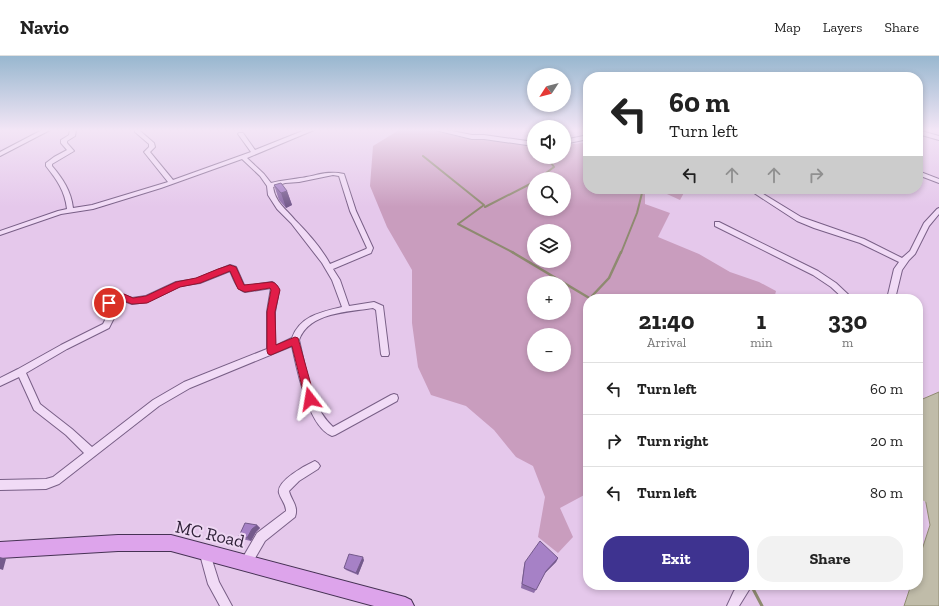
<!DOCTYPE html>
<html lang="en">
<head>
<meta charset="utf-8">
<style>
	body { margin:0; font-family:"Zilla Slab",serif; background:#f2f2f2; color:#222; height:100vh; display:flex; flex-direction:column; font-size:15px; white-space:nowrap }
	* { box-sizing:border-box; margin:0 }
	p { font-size:13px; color:#767676 }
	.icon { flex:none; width:22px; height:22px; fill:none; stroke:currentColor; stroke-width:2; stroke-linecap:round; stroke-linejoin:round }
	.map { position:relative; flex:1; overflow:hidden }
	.sheet { position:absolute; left:583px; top:238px; width:340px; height:296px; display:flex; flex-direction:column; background:#fff; border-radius:16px; box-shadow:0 2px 6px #0003 }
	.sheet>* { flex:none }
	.hud { position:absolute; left:583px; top:16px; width:340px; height:122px; border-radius:16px; box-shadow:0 2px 6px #0003; background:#fff; color:#222; overflow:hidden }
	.needle { width:26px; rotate:234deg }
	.fabs { position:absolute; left:527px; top:12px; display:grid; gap:8px }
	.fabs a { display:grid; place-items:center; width:44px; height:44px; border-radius:50%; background:#fff; box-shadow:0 2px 6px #0003; font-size:20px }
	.pin { position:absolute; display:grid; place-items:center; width:34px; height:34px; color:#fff; margin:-17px; border:2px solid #fff; border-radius:50%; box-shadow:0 1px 4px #0007 }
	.me { position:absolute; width:44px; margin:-22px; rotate:346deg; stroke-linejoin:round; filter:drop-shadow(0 0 3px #0008) }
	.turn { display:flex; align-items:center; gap:14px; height:84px; padding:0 20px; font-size:18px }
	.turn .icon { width:52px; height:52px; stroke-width:2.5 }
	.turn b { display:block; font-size:28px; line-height:34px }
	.lanes { display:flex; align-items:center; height:38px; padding:0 20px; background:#0003; justify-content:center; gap:20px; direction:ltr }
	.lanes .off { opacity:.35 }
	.eta { display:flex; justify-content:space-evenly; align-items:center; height:68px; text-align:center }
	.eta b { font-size:24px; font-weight:700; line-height:28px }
	.cta { display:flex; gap:8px; margin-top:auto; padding:8px 20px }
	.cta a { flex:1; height:46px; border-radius:16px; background:#3e3390; color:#fff; font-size:16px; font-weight:700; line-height:46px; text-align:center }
	.cta a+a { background:#f2f2f2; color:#222 }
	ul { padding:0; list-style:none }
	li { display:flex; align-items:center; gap:12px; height:52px; padding:0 20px; border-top:1px solid #e0e0e0 }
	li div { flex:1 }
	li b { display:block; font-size:15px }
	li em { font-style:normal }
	header { display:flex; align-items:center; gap:24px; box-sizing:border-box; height:56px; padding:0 20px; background:#fff; border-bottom:1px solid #e0e0e0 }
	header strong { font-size:19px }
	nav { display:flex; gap:22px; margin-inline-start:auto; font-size:14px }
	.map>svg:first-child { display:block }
</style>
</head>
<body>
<header>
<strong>Navio</strong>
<nav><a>Map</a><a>Layers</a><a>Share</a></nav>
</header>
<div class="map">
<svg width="939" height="550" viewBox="0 0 939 550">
	<rect width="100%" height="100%" fill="#e5c8eb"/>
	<!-- green -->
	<path fill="#c99dbe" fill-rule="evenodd" d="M 399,74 L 432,74 L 464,82 L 534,89 L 534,101 L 564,101 L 564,89 L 583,87 L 588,81 L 588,133 L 648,133 L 645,135 L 645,148 L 670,157 L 658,181 L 699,198 L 730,216 L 759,226 L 776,235 L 774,243 L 588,243 L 588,437 L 560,452 L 573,481 L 558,497 L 538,481 L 545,441 L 533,410 L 516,401 L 494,374 L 466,350 L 431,339 L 418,311 L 412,267 L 412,214 L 387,171 L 370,130 L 373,90 ZM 534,123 L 564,123 L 564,153 L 534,153 ZM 534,175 L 564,175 L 564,205 L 534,205 ZM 534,227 L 564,227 L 564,257 L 534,257 ZM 534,279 L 564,279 L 564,309 L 534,309 Z
		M 656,133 L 686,133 L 680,144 Z"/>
	<!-- water -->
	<path fill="#c0bca9" stroke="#8e8a70" d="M 939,336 L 939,550 L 904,550 L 911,529 L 918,529 L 918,506 L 930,469 L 918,403 L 918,345 Z"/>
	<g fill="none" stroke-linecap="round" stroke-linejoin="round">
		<!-- stream-far2 -->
		<path stroke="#8e8a70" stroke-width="2" d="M 423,100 L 484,149 L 458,168 L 514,197
			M 538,123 L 554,111 L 547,101
			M 485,151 L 534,126
			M 621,197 L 637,157 L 643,133"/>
		<!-- stream-far1 -->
		<path stroke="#8e8a70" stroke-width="2.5" d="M 512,196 L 591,243
			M 592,240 L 609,222 L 621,196"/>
		<!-- stream -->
		<path stroke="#8e8a70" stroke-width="3" d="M 751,529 L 762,550"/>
		<!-- river -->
		<path fill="#c0bca9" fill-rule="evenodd" d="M 918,398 L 924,400 L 937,438 L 934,444 L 928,447 L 922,444 L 918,434 Z"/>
		<!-- minor casing -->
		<g stroke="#785f86" stroke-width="2">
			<path id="minor" d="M 42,74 L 50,74 L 0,100 L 0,96 Z
				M 70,74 L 76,74 L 75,80 L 67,85 L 67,87 L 74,95 L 52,108 L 52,110 C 63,123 71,135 73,152 L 92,149 L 168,126 L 144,96 L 149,91 L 149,88 L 135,76 L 135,74 L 139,74 L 154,87 L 155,91 L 150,96 L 173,124 L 251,96 L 238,78 L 239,77 L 243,77 L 255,94 L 305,74 L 314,74 L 247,102 L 264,118 L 271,127 C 282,124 289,124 300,122 C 316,120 328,114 344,118 L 356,155 L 373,192 L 371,197 L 333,213 L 340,224 L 349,250 L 374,246 L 383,250 L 389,298 L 388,300 L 382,300 L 381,298 L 376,254 L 373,252 C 348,256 309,256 299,284 C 306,312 310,350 333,371 L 391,339 L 394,338 L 397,339 L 398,342 L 397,345 L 335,379 L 332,380 C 308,371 297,313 292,290 L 190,332 L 159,350 L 59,428 L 46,433 L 0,434 L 0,424 L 46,423 L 53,421 L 84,397 L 66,379 L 34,354 L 19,321 L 0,330 L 0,322 L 18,313 L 61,289 L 103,268 L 106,262 L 103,250 L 106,245 L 124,239 L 132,242 L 146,240 L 176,226 L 196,223 L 230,209 L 236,211 L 244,229 L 246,230 L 272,226 C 276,228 277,230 279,234 L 275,256 L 275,290 L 292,282 C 300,260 321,256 342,251 L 332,224 L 322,207 L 291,167 L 277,153 L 268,139 L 267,130 L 260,120 L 242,103 L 161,132 L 93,153 L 61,158 L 0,179 L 0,175 L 58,155 L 67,153 C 65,135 57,124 46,110 L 46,107 L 54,101 L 67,94 L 61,87 L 61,84 L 69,79 ZM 333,119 L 339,120 L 350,155 L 367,192 L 366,193 L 330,208 C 322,193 307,176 295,164 C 286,153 275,146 273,131 L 285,127 L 299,126 ZM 230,215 C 234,223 236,233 245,236 L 271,232 L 267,256 L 267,293 L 184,326 L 153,344 L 92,391 L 72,373 L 40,348 L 26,317 L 67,293 L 109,272 L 114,262 L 112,249 L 124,245 L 132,248 L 147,246 L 180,230 L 200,227 Z
				M 435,74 L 447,74 L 472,79 L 484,79 L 534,86 L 534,90 L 484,83 L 472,83 Z
				M 918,74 L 939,80 L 939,84 L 918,78 Z
				M 588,79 L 588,83 L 564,88 L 564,84 Z
				M 918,115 L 939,123 L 939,127 L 918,119 Z
				M 748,133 L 755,133 L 801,161 L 864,183 L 902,202 L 910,195 L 924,167 L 937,153 L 939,152 L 939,158 L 929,170 L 915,198 L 909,204 L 902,214 L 895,243 L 887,243 L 894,213 L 899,206 L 860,187 L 814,172 L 797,165 Z
				M 715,166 L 719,166 L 727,170 L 818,215 L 836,227 L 853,243 L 844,243 L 831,231 L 813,219 L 715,170 Z
				M 315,405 L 318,407 L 320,410 L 318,413 L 299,425 L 289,435 C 291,444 299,450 295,461 L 265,485 L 250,511 L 246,512 L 242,511 L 241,507 L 242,503 L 257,477 L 286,455 C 286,448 281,444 279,437 C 276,425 306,409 315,405 Z
				M 204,490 L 208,491 L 219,526 L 232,550 L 220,550 L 208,528 L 199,495 L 200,491 Z
				M 739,529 L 752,529 L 739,550 L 727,550 L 734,535 Z"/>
		</g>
		<!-- primary casing -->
		<g stroke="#463254" stroke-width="2">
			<path id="primary" d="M 118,479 L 171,479 L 405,541 L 411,544 L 414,550 L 374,550 L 171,495 L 118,495 L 0,502 L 0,486 Z"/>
		</g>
		<!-- minor -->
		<use href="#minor" fill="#f1dbf6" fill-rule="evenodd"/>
		<!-- primary -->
		<use href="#primary" fill="#dda4eb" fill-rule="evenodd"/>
	</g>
	<!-- wall -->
	<path fill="#8f6faa" d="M 274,129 L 287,135 L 292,149 L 286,152 L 279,144 Z
		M 257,469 L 260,472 L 256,476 L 251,485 L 242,483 L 239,480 Z
		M 558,502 L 556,506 L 544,518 L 534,537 L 521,532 L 524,510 L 525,506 Z
		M 364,504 L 358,519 L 346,514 L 344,512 Z"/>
	<!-- shaded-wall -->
	<path fill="#745a8b" d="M 287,135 L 292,149 L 286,152 L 281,137 Z
		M 257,469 L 260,472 L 256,476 L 251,485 L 247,482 L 252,473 Z
		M 0,501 L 6,503 L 3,514 L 0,513 Z
		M 363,501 L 364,504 L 358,519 L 356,517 Z
		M 558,502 L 556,506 L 544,518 L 534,537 L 546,515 Z"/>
	<!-- building -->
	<path fill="#a681c6" stroke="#745a8b" d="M 281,127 L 287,135 L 281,137 L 274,129 Z
		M 245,467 L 257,469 L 252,473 L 247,482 L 239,480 Z
		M 540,485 L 558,502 L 546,515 L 536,534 L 522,528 L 525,506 Z
		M 349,498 L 363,501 L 356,517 L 344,512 Z"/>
	<!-- sky -->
	<linearGradient id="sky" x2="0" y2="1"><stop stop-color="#98b7cf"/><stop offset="0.49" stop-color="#f3e6f6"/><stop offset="1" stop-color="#f3e6f6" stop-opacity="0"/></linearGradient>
	<rect width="939" height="151" fill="url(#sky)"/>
	<!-- route -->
	<path fill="#e11d48" stroke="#92132f" d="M 230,209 L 236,211 L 244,229 L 272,226 C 276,227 278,230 280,234 L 275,256 L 276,289 L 295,281 L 298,282 L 315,343 L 314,346 L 310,347 L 306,346 L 305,343 L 292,290 L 271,299 L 268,298 L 267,295 L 267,256 L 271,234 L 270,232 L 245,236 L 238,233 L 230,215 L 200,227 L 180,231 L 147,247 L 132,248 L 124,245 L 109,250 L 105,247 L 106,245 L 124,238 L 133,242 L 146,240 L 176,226 L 196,222 L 218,213 Z"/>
	<g text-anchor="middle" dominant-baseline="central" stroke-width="4" stroke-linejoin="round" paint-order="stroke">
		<!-- near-street labels -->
		<g font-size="18" fill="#2f2138" stroke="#eed7f3">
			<text transform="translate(210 478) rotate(13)">MC Road</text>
		</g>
	</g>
</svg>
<div class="fabs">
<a><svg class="needle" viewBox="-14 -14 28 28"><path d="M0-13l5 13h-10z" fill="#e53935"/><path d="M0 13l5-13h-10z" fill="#767676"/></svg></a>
<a><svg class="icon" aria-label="sound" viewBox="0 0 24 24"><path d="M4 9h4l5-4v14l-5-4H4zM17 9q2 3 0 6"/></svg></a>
<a><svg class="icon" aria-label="search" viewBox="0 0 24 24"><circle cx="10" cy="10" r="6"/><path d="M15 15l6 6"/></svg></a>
<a><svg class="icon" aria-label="layers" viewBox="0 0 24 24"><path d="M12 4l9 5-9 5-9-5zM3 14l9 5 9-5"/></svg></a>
<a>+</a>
<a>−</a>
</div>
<div class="pin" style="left:109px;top:247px;background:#d93025"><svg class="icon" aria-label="arrive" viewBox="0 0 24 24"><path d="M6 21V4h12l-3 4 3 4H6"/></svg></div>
<svg class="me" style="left:310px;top:343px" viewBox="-20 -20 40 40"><path d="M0-17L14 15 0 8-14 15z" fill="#e11d48" stroke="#fff" stroke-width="4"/></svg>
<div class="hud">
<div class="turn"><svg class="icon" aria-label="left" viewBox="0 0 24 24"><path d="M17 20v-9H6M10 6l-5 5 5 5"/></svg><div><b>60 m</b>Turn left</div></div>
<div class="lanes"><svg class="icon" aria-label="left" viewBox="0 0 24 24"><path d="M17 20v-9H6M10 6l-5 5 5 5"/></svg><svg class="icon off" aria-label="ahead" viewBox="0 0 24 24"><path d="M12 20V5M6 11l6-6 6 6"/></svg><svg class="icon off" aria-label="ahead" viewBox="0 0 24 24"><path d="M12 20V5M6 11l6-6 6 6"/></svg><svg class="icon off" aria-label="right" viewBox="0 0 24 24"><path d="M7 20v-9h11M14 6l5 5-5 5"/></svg></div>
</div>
<section class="sheet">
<div class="eta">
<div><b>21:40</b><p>Arrival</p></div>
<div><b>1</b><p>min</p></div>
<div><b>330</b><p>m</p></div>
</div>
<ul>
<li><svg class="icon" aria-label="left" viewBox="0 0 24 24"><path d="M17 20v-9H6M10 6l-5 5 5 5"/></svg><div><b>Turn left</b></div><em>60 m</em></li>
<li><svg class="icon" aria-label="right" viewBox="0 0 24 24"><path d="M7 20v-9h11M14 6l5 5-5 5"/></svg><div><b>Turn right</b></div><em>20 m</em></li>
<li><svg class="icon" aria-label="left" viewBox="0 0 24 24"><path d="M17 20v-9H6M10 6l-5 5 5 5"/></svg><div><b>Turn left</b></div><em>80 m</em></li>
</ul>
<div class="cta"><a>Exit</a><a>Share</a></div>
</section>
</div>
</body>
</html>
